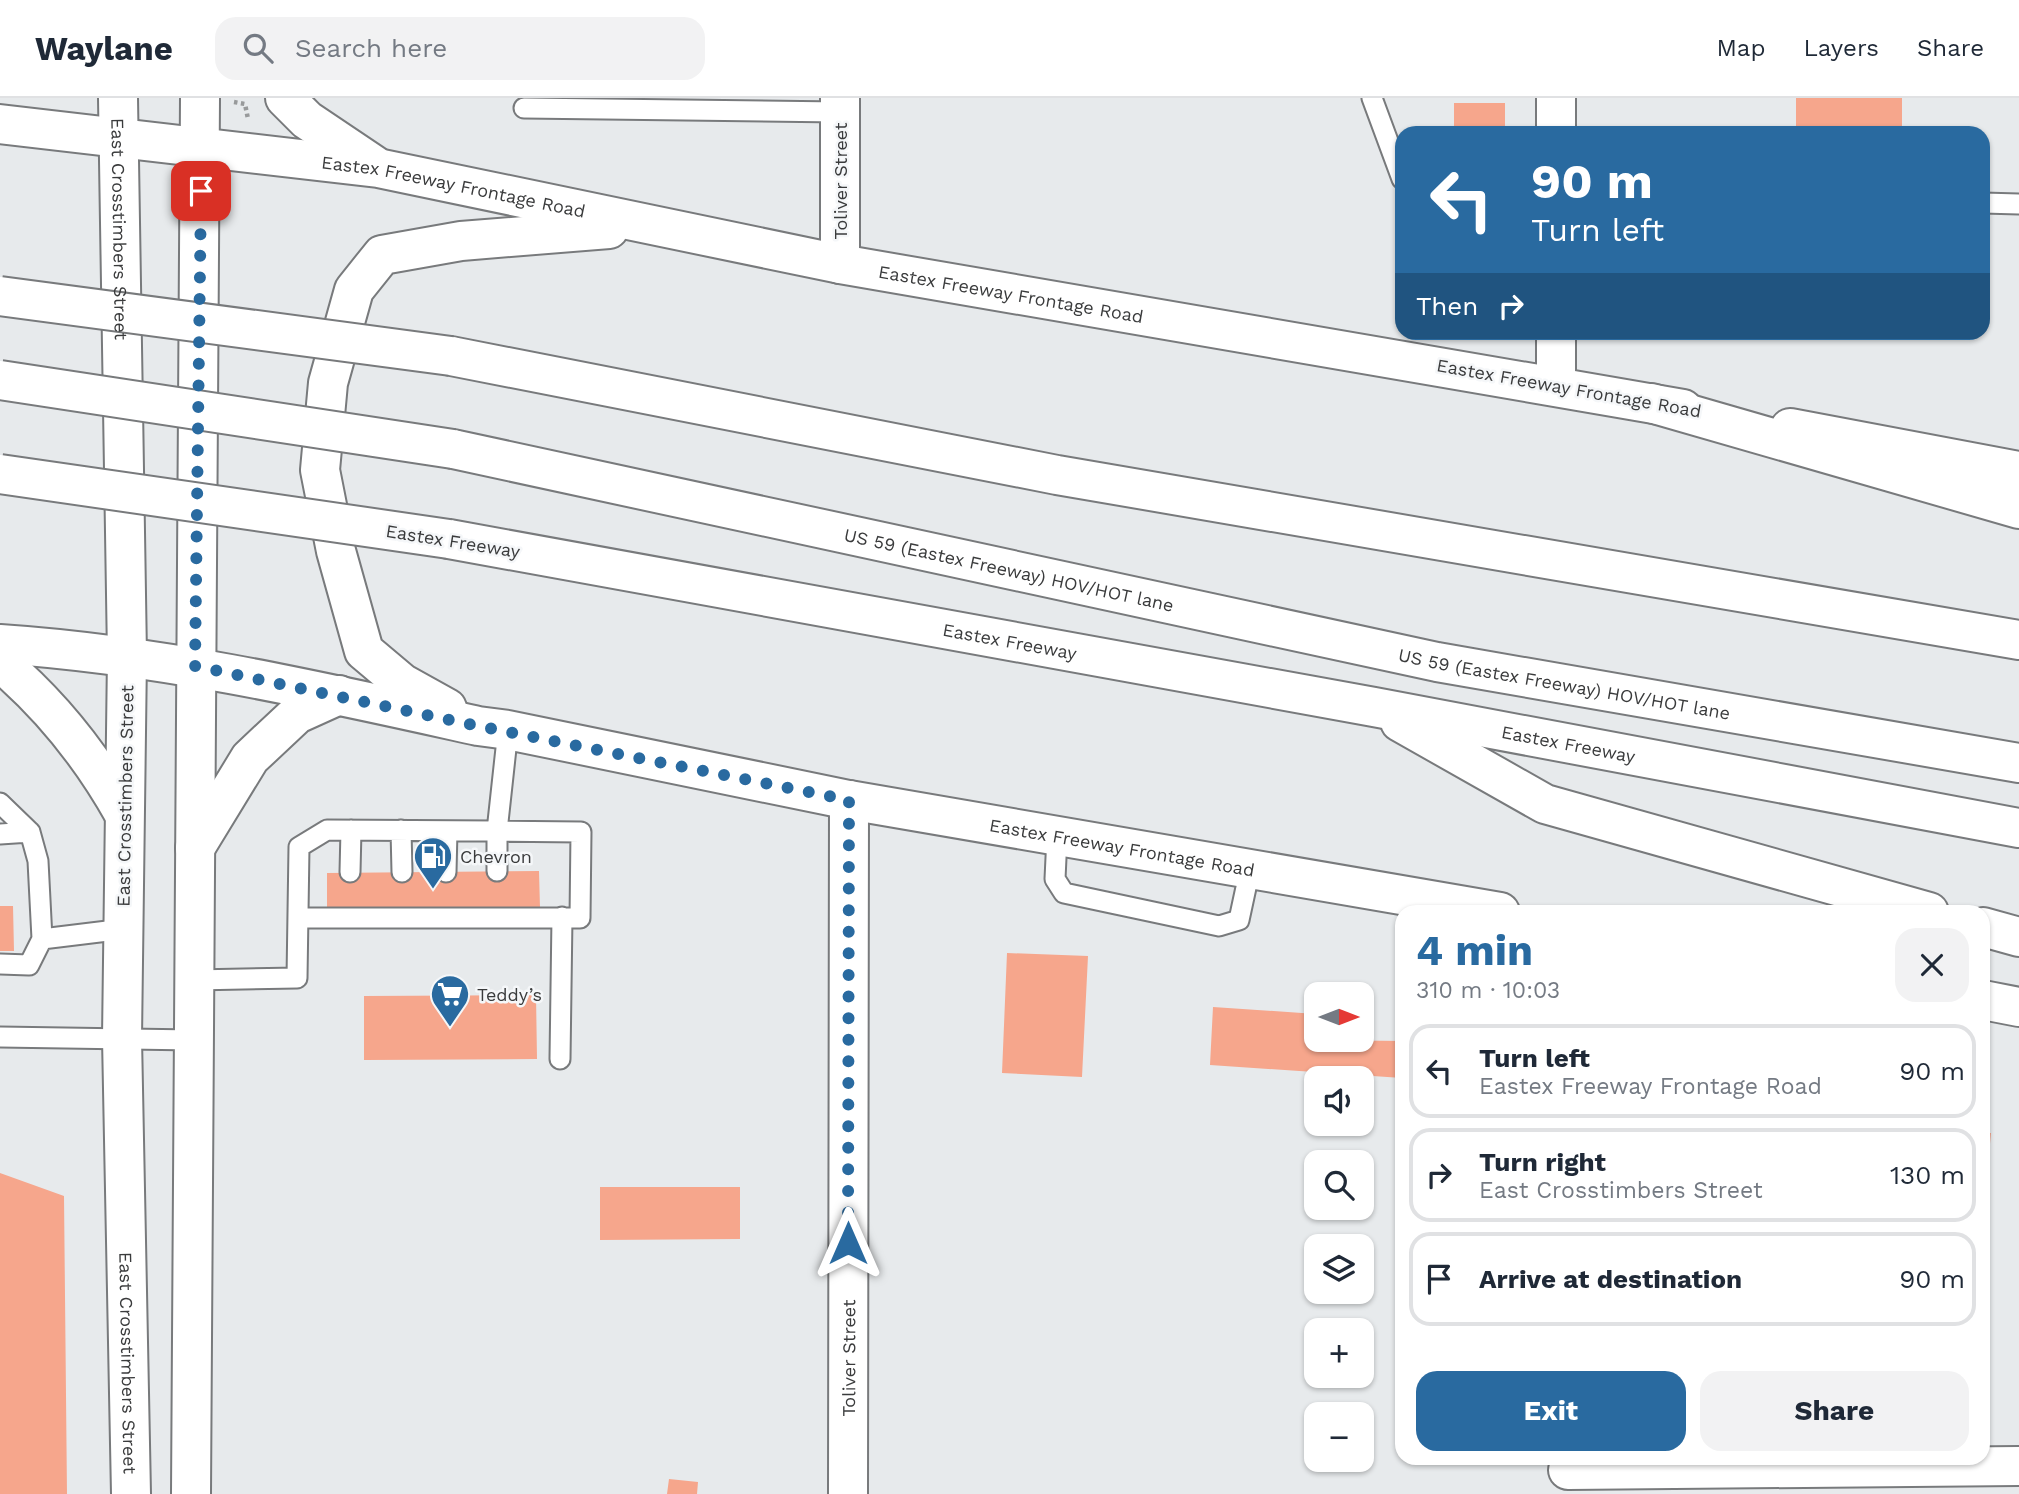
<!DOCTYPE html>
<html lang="en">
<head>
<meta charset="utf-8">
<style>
	body { margin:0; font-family:"Work Sans",sans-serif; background:#f2f2f3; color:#1f2937; height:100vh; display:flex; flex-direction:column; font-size:26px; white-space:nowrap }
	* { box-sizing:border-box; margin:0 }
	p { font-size:23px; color:#747a83 }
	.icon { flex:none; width:38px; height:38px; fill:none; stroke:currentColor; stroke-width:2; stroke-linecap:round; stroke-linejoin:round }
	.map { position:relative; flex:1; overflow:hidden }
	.panel { position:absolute; left:1395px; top:807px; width:595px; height:560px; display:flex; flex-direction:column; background:#fff; border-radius:21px; box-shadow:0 2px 5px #0004 }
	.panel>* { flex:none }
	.hud { position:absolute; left:1395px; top:28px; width:595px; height:214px; border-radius:21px; box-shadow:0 2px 5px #0004; background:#296aa0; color:#fff; overflow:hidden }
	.needle { width:46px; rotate:90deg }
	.tools { position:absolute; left:1304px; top:884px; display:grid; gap:14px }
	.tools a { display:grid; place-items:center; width:70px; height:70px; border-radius:14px; background:#fff; box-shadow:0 2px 5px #0004; font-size:35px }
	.pin { position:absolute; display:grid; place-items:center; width:60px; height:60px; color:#fff; margin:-30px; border-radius:14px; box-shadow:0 4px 10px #0006 }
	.me { position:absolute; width:77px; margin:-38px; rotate:0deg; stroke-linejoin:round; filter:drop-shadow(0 0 5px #0008) }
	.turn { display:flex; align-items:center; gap:24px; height:147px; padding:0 21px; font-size:32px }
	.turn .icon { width:91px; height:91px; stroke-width:2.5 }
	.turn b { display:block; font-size:49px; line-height:60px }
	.then { display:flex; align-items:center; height:66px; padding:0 21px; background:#0003; gap:14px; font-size:26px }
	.round { display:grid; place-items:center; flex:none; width:74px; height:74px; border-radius:21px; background:#f2f2f3 }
	.head { display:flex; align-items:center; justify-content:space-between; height:119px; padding:0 21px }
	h1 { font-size:42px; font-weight:700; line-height:52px; color:#296aa0 }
	.cta { display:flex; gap:14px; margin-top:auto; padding:14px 21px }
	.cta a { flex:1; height:80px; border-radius:21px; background:#296aa0; color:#fff; font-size:28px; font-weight:700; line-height:80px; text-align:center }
	.cta a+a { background:#f2f2f3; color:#1f2937 }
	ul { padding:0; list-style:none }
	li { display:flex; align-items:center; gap:21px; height:94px; margin:0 14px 10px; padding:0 7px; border:4px solid #e0e1e3; border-radius:21px }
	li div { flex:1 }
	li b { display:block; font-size:26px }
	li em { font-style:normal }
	header { display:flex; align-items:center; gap:42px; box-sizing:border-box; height:98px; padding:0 35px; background:#fff; border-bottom:2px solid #e0e1e3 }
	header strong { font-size:33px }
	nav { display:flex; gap:38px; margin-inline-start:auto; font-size:24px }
	.search { width:490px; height:63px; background:#f2f2f3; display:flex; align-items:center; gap:18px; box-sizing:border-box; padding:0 24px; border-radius:21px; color:#747a83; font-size:26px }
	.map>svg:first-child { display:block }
</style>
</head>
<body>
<header>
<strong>Waylane</strong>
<div class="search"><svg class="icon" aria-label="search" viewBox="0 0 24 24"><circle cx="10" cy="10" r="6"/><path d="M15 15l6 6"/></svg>Search here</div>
<nav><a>Map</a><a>Layers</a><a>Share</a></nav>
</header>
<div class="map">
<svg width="2019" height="1396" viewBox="0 0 2019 1396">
	<rect width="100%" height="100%" fill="#e7eaec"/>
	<!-- building -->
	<path fill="#f6a68c" d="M 1796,0 L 1902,0 L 1902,35 L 1796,35 Z
		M 1454,5 L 1505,5 L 1505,35 L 1454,35 Z
		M 539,773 L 540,810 L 327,811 L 327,775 Z
		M 0,808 L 13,808 L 14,853 L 0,853 Z
		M 1007,855 L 1088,858 L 1082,979 L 1002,975 Z
		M 536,897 L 537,961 L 364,962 L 364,898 Z
		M 1213,909 L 1316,916 L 1316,942 L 1402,943 L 1402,980 L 1210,967 Z
		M 1983,1035 L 1991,1035 L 1985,1099 L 1983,1099 Z
		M 0,1075 L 64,1098 L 67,1396 L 0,1396 Z
		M 600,1089 L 740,1089 L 740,1141 L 600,1142 Z
		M 669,1381 L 698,1384 L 697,1396 L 667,1396 Z"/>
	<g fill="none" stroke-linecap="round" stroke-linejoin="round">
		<!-- service casing -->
		<g stroke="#787a7c" stroke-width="23">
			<path id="service" d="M 1372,0 L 1402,81
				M 524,10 L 840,14
				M 1983,105 L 2019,106
				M 0,705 L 30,734 L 38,763 L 42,841 L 124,831
				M 401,732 L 402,774
				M 0,736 L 30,734
				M 1057,738 L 1055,781 L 1064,795 L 1219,828 L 1239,822 L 1250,771
				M 350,774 L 351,732
				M 446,774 L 447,733
				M 298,820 L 580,820 L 581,734 L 497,733 L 497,773
				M 0,866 L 29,867 L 42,841
				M 194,882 L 297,880 L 299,749 L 327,732 L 497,733 L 508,632
				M 0,939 L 194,942
				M 560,961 L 562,819"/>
		</g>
		<!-- minor casing -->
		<g stroke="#787a7c" stroke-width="42">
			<g id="minor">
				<path d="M 840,0 L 840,166"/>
				<path d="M 1556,35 L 1556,0"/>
				<path d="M 1556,234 L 1556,287"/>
				<path d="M 1568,1372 L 2019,1368"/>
				<path id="s1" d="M 848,1396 L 849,702"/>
			</g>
		</g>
		<!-- secondary casing -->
		<g stroke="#787a7c" stroke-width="42">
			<g id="secondary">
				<path id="s2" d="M 118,0 L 127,558 L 122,940 L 131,1396"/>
				<path d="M 285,0 L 307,22 L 374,67"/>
				<path id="s3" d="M 0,26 L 378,70 L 840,166 L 1683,311"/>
				<path d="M 1790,330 L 2019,373"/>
				<path id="s4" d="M 0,546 C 163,557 320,593 478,628 L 508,632 L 849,702 L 1500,814"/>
				<path d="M 0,564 C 52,608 91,657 124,716"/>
				<path d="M 447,610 L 402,585 L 364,553 L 336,453 L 320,372 L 328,285 L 354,192 L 382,157 L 461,143 L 609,131"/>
				<path d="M 195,750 L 250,660 L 297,616 L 339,597"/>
				<path d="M 1983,902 L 2019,909"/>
				<path d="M 191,1396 L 200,0"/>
			</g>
		</g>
		<!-- motorway casing -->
		<g stroke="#787a7c" stroke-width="42">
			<g id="motorway">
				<path d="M 451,258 L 1057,377 L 2019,542"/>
				<path d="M 1651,305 L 2019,411"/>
				<path id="s5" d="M 453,351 L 1437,564 L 2019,665"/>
				<path id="s6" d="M 449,441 L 1374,609 L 2019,730"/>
				<path d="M 1400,624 L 1545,706 L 1929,814"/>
				<path d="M 1983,829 L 2019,839"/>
			</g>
		</g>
		<!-- path -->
		<path stroke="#989a9b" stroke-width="4.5" stroke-dasharray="3.5 3.5" stroke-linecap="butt" d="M 234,4 L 245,6 L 248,21"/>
		<!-- service -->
		<use href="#service" stroke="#fff" stroke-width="19"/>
		<!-- minor -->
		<use href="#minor" stroke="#fff" stroke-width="38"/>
		<!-- secondary -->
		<use href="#secondary" stroke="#fff" stroke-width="38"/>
		<!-- motorway -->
		<use href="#motorway" stroke="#fff" stroke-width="38"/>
		<!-- motorway-bridge casing -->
		<g stroke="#787a7c" stroke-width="42" stroke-linecap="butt">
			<path id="motorway-bridge" d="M 0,198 L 451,258
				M 0,282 L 453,351
				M 0,376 L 449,441"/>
		</g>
		<!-- motorway-bridge -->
		<use href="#motorway-bridge" stroke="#fff" stroke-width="38"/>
	</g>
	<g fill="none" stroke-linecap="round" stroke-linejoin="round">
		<!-- route -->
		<path stroke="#296aa0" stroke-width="12" stroke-dasharray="0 21.6" d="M 201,93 L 195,568 L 478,628 L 849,702 L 848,1145"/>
	</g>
	<!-- icons -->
	<defs>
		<g id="fuel-pin" transform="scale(2.0125)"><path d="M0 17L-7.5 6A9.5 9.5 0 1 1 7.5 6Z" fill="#296aa0" stroke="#f5f7f9"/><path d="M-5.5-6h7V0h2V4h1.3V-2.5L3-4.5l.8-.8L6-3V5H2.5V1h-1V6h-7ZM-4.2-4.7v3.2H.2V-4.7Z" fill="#fff"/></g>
		<g id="supermarket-pin" transform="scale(2.0125)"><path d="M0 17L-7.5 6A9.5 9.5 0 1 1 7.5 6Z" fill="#296aa0" stroke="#f5f7f9"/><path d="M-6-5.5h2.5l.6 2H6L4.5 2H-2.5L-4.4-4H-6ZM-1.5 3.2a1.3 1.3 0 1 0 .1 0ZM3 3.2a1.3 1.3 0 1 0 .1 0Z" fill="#fff"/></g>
	</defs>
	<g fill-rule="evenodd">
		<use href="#fuel-pin" x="433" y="758"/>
		<use href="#supermarket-pin" x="450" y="896"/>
	</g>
	<g text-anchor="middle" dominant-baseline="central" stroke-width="5" stroke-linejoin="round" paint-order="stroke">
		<!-- street labels -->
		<g font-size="18" fill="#3a3b3c" stroke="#f5f7f9">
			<text transform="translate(840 83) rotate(-90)">Toliver Street</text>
			<text stroke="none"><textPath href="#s3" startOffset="458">Eastex Freeway Frontage Road</textPath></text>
			<text stroke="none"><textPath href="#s2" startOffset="131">East Crosstimbers Street</textPath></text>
			<text stroke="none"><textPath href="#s3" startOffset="1026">Eastex Freeway Frontage Road</textPath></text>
			<text transform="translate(1569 290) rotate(10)">Eastex Freeway Frontage Road</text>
			<text transform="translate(453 443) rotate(9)">Eastex Freeway</text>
			<text stroke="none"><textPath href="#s5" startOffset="569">US 59 (Eastex Freeway) HOV/HOT lane</textPath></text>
			<text stroke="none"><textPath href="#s6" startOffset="570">Eastex Freeway</textPath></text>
			<text stroke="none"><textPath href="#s5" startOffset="1136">US 59 (Eastex Freeway) HOV/HOT lane</textPath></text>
			<text stroke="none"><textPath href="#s6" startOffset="1138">Eastex Freeway</textPath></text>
			<text transform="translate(125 698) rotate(-89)">East Crosstimbers Street</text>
			<text stroke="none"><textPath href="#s4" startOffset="1141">Eastex Freeway Frontage Road</textPath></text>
			<text stroke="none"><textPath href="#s1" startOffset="136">Toliver Street</textPath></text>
			<text stroke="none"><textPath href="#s2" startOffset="1265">East Crosstimbers Street</textPath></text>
		</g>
		<!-- poi labels -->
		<g font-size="18" fill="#3a3b3c" stroke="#f5f7f9" text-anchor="start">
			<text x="460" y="758">Chevron</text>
			<text x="477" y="896">Teddy’s</text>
		</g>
	</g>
</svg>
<div class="tools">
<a><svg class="needle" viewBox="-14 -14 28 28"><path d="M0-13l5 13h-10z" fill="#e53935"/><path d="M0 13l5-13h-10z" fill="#747a83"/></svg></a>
<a><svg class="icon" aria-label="sound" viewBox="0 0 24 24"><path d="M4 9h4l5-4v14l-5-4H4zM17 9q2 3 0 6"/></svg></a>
<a><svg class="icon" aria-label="search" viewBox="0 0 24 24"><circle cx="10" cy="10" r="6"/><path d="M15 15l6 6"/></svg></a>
<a><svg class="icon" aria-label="layers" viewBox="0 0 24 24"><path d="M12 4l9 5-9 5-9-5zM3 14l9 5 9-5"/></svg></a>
<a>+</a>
<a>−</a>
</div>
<div class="pin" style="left:201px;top:93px;background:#d93025"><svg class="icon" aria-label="arrive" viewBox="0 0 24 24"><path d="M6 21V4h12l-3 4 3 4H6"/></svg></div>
<svg class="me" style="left:848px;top:1145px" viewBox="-20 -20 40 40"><path d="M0-17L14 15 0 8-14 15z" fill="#296aa0" stroke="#fff" stroke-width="4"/></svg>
<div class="hud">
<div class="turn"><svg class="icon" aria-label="left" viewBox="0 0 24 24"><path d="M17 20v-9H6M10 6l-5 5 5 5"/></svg><div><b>90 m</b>Turn left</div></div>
<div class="then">Then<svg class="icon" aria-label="right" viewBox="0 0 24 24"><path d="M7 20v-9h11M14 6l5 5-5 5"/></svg></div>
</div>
<section class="panel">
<div class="head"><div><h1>4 min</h1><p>310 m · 10:03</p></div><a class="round"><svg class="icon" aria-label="close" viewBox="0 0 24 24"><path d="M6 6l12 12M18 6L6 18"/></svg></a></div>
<ul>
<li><svg class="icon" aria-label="left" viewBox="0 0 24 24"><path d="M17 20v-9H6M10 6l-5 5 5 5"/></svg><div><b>Turn left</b><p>Eastex Freeway Frontage Road</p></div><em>90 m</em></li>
<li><svg class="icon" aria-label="right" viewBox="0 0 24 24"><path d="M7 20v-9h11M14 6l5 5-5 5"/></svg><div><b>Turn right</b><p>East Crosstimbers Street</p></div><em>130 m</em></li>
<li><svg class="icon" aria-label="arrive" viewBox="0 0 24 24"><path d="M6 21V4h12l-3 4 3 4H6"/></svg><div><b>Arrive at destination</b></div><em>90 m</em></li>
</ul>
<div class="cta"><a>Exit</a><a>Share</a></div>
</section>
</div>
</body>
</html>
